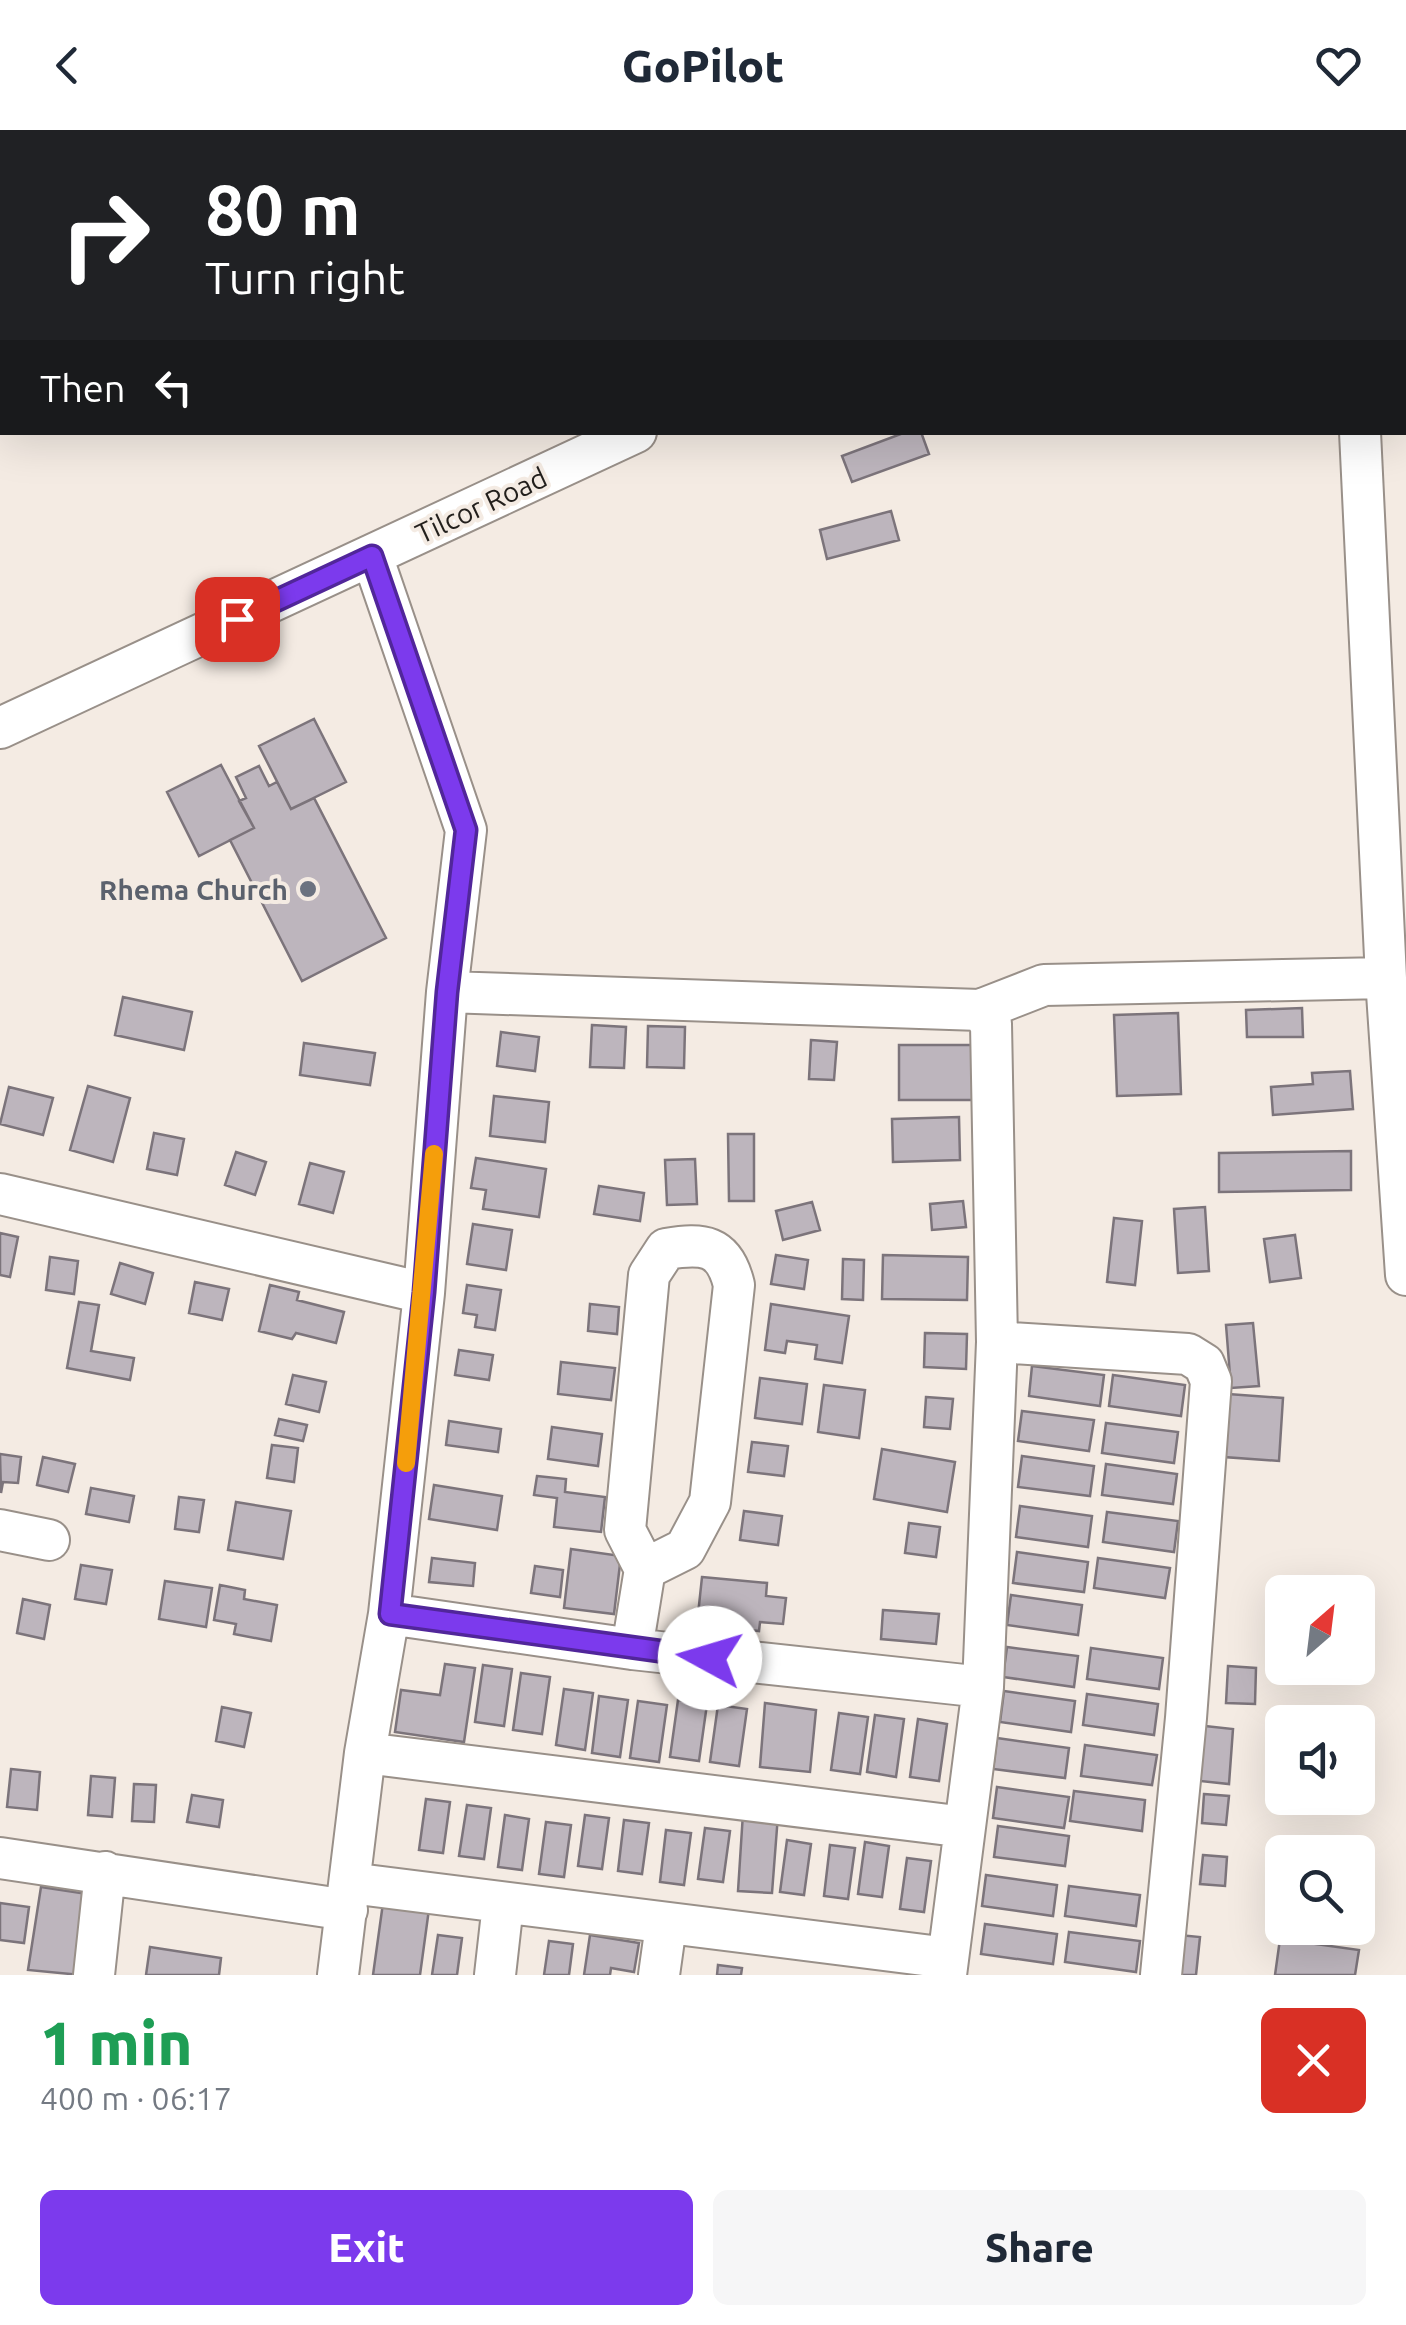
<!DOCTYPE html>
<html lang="en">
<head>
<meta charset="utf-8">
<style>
	body { margin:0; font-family:Ubuntu,sans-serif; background:#f6f6f7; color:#1f2937; height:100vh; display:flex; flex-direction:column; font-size:38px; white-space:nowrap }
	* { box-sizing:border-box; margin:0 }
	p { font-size:32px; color:#747a83 }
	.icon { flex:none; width:55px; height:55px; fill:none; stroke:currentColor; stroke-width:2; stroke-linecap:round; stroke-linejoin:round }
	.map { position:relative; height:1845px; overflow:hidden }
	.sheet { display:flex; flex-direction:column; background:#fff; flex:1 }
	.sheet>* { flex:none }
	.banner { position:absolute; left:0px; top:0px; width:1408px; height:305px; box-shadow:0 10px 40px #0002; background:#202124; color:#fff; overflow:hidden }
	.needle { width:65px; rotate:28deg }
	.tools { position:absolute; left:1265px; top:1445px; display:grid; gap:20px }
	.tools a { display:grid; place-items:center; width:110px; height:110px; border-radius:15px; background:#fff; box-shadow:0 10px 40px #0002; font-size:50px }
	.pin { position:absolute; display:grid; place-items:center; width:85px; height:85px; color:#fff; margin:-42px; border-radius:20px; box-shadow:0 5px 15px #0006 }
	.me { position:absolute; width:110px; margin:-55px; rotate:276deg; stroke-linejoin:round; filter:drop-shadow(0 0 8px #0008) }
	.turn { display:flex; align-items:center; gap:35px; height:210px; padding:0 40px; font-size:45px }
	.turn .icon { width:130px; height:130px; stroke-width:2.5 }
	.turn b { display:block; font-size:70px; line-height:85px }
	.then { display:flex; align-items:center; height:95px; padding:0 40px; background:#0003; gap:20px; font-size:38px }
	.round { display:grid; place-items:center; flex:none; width:105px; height:105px; border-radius:15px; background:#f6f6f7 }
	.headline { display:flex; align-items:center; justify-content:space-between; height:170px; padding:0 40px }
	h1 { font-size:60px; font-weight:800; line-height:75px; color:#1e9e55 }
	.button { display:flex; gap:20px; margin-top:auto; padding:20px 40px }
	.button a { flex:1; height:115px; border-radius:15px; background:#7c3aed; color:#fff; font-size:40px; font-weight:800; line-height:115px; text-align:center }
	.button a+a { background:#f6f6f7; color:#1f2937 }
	header { display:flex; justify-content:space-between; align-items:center; height:130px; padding:0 40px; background:#fff; font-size:45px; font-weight:800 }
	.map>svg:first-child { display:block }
</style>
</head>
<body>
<header><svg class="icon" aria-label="back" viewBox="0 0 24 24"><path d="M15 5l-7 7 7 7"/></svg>GoPilot<svg class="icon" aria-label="heart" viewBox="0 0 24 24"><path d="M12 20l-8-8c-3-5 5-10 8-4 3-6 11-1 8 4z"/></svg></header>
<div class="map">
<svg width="1406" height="1845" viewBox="0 0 1406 1845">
	<rect width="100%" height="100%" fill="#f4ebe3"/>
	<!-- building -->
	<path fill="#bdb5bd" stroke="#7c747b" stroke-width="2.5" d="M 906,302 L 921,302 L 929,324 L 852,352 L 842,326 Z
		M 891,381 L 899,410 L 827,429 L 820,400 Z
		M 314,589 L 346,652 L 291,679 L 259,616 Z
		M 221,635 L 254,698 L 199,726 L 167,662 Z
		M 259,636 L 269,656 L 277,652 L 291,679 L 314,668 L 386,808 L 302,851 L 230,710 L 254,698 L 239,671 L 246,668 L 236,647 Z
		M 123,867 L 192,882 L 184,920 L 115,905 Z
		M 1302,878 L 1303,907 L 1247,907 L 1246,880 Z
		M 1178,883 L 1181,964 L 1117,966 L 1114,885 Z
		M 592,895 L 626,897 L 624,938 L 590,937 Z
		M 648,896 L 685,897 L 684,938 L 647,937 Z
		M 501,902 L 539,907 L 535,941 L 497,936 Z
		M 811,910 L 837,912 L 834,950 L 809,949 Z
		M 304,913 L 375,923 L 370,955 L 300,945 Z
		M 899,915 L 973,915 L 973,970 L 899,970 Z
		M 1350,941 L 1353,979 L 1273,985 L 1271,957 L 1313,954 L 1312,943 Z
		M 88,956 L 130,968 L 113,1032 L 70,1020 Z
		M 9,957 L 53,968 L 43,1005 L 0,994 Z
		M 494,966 L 549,972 L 545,1012 L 490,1006 Z
		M 959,987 L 960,1030 L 893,1032 L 892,989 Z
		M 154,1003 L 184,1009 L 177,1045 L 147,1039 Z
		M 728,1004 L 754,1004 L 754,1071 L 729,1071 Z
		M 1351,1021 L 1351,1060 L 1219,1062 L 1219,1023 Z
		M 236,1022 L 266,1032 L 255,1065 L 225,1055 Z
		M 476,1028 L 546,1039 L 539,1087 L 483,1079 L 486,1060 L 471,1058 Z
		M 695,1029 L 697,1074 L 667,1075 L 665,1030 Z
		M 310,1033 L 344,1042 L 333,1083 L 299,1074 Z
		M 599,1056 L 644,1063 L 640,1091 L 594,1084 Z
		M 963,1071 L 966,1097 L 932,1100 L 930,1074 Z
		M 812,1072 L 820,1100 L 783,1110 L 776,1081 Z
		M 1205,1077 L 1209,1141 L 1178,1143 L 1174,1079 Z
		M 1114,1088 L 1142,1091 L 1135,1155 L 1107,1152 Z
		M 473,1094 L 512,1100 L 506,1140 L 467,1134 Z
		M 0,1103 L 18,1107 L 10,1147 L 0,1145 Z
		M 1295,1105 L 1301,1148 L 1270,1152 L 1264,1109 Z
		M 776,1125 L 808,1130 L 804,1159 L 771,1154 Z
		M 883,1125 L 968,1127 L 967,1170 L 882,1169 Z
		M 50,1127 L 78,1131 L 74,1164 L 46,1160 Z
		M 843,1129 L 864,1130 L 863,1170 L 842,1169 Z
		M 120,1133 L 153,1143 L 145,1174 L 111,1164 Z
		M 195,1152 L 229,1159 L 222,1190 L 189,1183 Z
		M 270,1155 L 299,1162 L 297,1170 L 344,1182 L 336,1213 L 296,1203 L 292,1209 L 259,1201 Z
		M 467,1155 L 501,1160 L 495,1200 L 475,1197 L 477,1185 L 463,1183 Z
		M 79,1172 L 99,1175 L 91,1221 L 134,1228 L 130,1250 L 67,1238 Z
		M 590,1174 L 619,1177 L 617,1204 L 588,1201 Z
		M 771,1174 L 849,1186 L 842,1233 L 815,1229 L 817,1215 L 787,1211 L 785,1223 L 765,1220 Z
		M 1253,1193 L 1259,1256 L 1231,1258 L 1226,1195 Z
		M 925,1203 L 967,1204 L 966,1239 L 924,1237 Z
		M 459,1220 L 493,1225 L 489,1250 L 455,1245 Z
		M 561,1232 L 615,1238 L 611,1270 L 558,1264 Z
		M 1032,1236 L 1104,1245 L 1100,1276 L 1029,1266 Z
		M 293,1245 L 326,1252 L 319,1282 L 286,1274 Z
		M 1113,1245 L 1185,1255 L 1181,1286 L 1109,1276 Z
		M 760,1248 L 807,1254 L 802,1294 L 755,1288 Z
		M 824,1255 L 865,1260 L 859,1308 L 818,1302 Z
		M 1228,1264 L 1283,1268 L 1279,1331 L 1224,1327 Z
		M 926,1267 L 953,1269 L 950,1299 L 924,1297 Z
		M 1022,1281 L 1094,1290 L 1089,1321 L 1018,1311 Z
		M 279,1289 L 307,1295 L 303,1311 L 275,1305 Z
		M 449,1291 L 501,1299 L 498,1322 L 446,1315 Z
		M 1106,1293 L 1178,1302 L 1174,1333 L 1102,1323 Z
		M 552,1297 L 602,1304 L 598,1336 L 548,1329 Z
		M 752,1312 L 788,1316 L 784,1346 L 748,1342 Z
		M 272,1315 L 298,1318 L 294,1352 L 267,1348 Z
		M 882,1319 L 955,1332 L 947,1382 L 874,1369 Z
		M 0,1324 L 21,1327 L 18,1353 L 3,1352 L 1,1363 Z
		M 1022,1326 L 1094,1336 L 1090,1366 L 1018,1357 Z
		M 43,1327 L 75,1334 L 68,1362 L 37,1355 Z
		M 1106,1334 L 1177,1344 L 1173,1374 L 1102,1365 Z
		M 537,1346 L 566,1349 L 565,1362 L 605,1367 L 601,1402 L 554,1397 L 557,1368 L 534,1365 Z
		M 434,1355 L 502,1366 L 497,1400 L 429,1389 Z
		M 91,1358 L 134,1366 L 129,1392 L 86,1384 Z
		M 179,1367 L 204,1370 L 199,1402 L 175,1399 Z
		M 236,1372 L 291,1381 L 283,1429 L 228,1420 Z
		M 1020,1376 L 1092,1386 L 1088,1417 L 1016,1407 Z
		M 744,1381 L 782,1386 L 778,1415 L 740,1410 Z
		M 1107,1382 L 1178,1391 L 1174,1422 L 1103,1412 Z
		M 909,1393 L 940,1397 L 936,1427 L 905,1423 Z
		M 571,1419 L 621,1426 L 614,1484 L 564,1478 Z
		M 1017,1422 L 1088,1432 L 1084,1462 L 1013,1453 Z
		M 432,1428 L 475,1433 L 473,1456 L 429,1452 Z
		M 1098,1428 L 1170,1438 L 1165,1468 L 1094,1458 Z
		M 81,1435 L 112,1440 L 106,1474 L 75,1469 Z
		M 535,1436 L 563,1440 L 560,1467 L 531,1463 Z
		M 702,1447 L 767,1453 L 766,1466 L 786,1468 L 783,1494 L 760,1492 L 759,1501 L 697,1494 Z
		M 165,1451 L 212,1458 L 206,1497 L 159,1489 Z
		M 220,1455 L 245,1460 L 244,1469 L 277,1475 L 271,1511 L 234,1504 L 236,1494 L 214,1490 Z
		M 1011,1465 L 1082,1475 L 1078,1505 L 1007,1495 Z
		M 23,1469 L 50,1475 L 44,1509 L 17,1503 Z
		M 883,1480 L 939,1484 L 936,1514 L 881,1509 Z
		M 1007,1517 L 1078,1526 L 1074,1557 L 1003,1547 Z
		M 1091,1518 L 1163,1528 L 1159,1559 L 1087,1549 Z
		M 445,1534 L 475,1538 L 464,1612 L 395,1602 L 401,1560 L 440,1565 Z
		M 483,1535 L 512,1539 L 504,1596 L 475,1592 Z
		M 1228,1536 L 1256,1538 L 1255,1574 L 1226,1573 Z
		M 521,1543 L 550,1547 L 542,1604 L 513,1600 Z
		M 564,1559 L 593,1563 L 585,1620 L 556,1615 Z
		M 1004,1561 L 1075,1571 L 1071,1602 L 1000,1592 Z
		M 1087,1564 L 1158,1574 L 1154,1605 L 1083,1595 Z
		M 599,1566 L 628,1570 L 620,1627 L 592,1623 Z
		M 678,1570 L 707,1574 L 699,1631 L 670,1627 Z
		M 638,1571 L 667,1575 L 659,1632 L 630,1628 Z
		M 765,1573 L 816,1580 L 810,1642 L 760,1637 Z
		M 718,1575 L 747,1579 L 739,1636 L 710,1632 Z
		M 222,1577 L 251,1583 L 244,1617 L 216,1611 Z
		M 839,1583 L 868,1587 L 860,1644 L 831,1640 Z
		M 875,1585 L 904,1589 L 896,1647 L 867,1642 Z
		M 918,1589 L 947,1594 L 939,1651 L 910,1647 Z
		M 1205,1596 L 1233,1599 L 1229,1654 L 1200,1651 Z
		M 997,1608 L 1069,1618 L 1065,1648 L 993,1639 Z
		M 1085,1615 L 1157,1625 L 1152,1655 L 1081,1646 Z
		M 11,1639 L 40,1642 L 37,1680 L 7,1677 Z
		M 91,1646 L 115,1648 L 112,1687 L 88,1685 Z
		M 134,1654 L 156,1655 L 154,1692 L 132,1691 Z
		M 997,1657 L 1069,1667 L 1064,1698 L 993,1688 Z
		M 1074,1661 L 1145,1670 L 1142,1701 L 1070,1691 Z
		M 1204,1664 L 1229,1666 L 1226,1695 L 1202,1693 Z
		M 192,1665 L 223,1670 L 219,1697 L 187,1692 Z
		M 426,1669 L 450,1672 L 443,1723 L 419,1720 Z
		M 467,1675 L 491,1678 L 484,1729 L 459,1726 Z
		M 743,1683 L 778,1685 L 772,1763 L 738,1761 Z
		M 505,1685 L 529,1689 L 522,1740 L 498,1737 Z
		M 585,1685 L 609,1688 L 602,1739 L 578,1736 Z
		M 624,1690 L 649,1693 L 642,1744 L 618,1741 Z
		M 546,1692 L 571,1695 L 564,1747 L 539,1744 Z
		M 998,1696 L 1069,1706 L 1065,1736 L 994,1727 Z
		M 705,1698 L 730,1701 L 723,1752 L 698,1749 Z
		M 666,1700 L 691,1703 L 684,1755 L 660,1752 Z
		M 787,1710 L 811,1714 L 804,1765 L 780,1762 Z
		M 865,1712 L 889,1716 L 882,1767 L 858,1764 Z
		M 830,1715 L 855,1718 L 848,1769 L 824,1766 Z
		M 1203,1725 L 1227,1727 L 1225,1756 L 1200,1754 Z
		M 907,1728 L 931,1731 L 924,1782 L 900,1779 Z
		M 986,1745 L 1057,1755 L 1053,1786 L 982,1776 Z
		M 1069,1756 L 1140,1765 L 1136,1796 L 1065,1786 Z
		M 41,1757 L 94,1765 L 81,1845 L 28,1840 Z
		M 0,1773 L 29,1777 L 24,1813 L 0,1810 Z
		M 383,1773 L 429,1779 L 420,1845 L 373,1845 Z
		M 985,1794 L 1057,1804 L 1053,1834 L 981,1824 Z
		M 1069,1802 L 1140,1811 L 1136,1842 L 1065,1832 Z
		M 438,1805 L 462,1808 L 457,1845 L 432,1845 Z
		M 590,1805 L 639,1813 L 634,1842 L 611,1838 L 610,1845 L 584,1845 Z
		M 1179,1805 L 1200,1807 L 1196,1845 L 1176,1845 Z
		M 1280,1809 L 1359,1820 L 1355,1845 L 1275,1845 Z
		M 549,1811 L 573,1814 L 569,1845 L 544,1845 Z
		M 150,1817 L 221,1828 L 219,1845 L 146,1845 Z
		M 718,1835 L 742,1838 L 741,1845 L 717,1845 Z"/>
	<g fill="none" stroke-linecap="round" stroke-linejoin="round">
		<!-- minor casing -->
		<g stroke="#999089" stroke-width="44">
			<path id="minor" d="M 1175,2 L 1177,0
				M 1332,2 L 1339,0
				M 1405,204 L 1406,204
				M 1360,302 L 1386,848 L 1406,1145
				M 0,598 L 636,302
				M 447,862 L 980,880 L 991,894 L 997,1212 L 983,1557 L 946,1845
				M 980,880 L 1044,855 L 1386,848
				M 0,1064 L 424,1163
				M 997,1212 L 1188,1224 L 1204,1234 L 1211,1251 L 1186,1588 L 1161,1845
				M 0,1400 L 49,1410
				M 389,1484 L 632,1519 L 983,1557
				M 632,1519 L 645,1439 L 625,1400 L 649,1145 L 666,1119 C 703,1113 724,1114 734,1155 L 710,1372 L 685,1419 L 645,1439
				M 365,1623 L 965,1697
				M 0,1728 L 347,1780
				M 350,1753 L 948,1828
				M 94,1845 L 105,1742
				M 338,1845 L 365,1623 L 389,1484 L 424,1163 L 447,862 L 466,700 L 372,426
				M 495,1845 L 503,1774
				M 659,1845 L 666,1795"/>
		</g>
		<!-- minor -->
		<use href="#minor" stroke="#fff" stroke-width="40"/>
	</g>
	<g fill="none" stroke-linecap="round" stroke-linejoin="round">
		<!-- route casing -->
		<g stroke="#51269a" stroke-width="25">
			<path id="route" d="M 237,489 L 372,426 L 466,700 L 447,862 L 424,1162 L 390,1484 L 710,1528"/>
		</g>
		<!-- route -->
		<use href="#route" stroke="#7c3aed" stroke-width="18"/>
		<!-- slow -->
		<path stroke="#f59e0b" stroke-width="18" d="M 406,1333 L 434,1024"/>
	</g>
	<!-- markers -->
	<circle fill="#6b7280" stroke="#f4ebe3" stroke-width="4" cx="308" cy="759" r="10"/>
	<g text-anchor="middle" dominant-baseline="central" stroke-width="8" stroke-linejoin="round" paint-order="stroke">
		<!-- street labels -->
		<g font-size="28" fill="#221f1c" stroke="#f4ebe3">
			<text transform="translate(481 375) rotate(-25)">Tilcor Road</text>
		</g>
		<!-- worship labels -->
		<g font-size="28" font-weight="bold" fill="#5b616d" stroke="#f4ebe3" text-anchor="end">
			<text x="288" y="759">Rhema Church</text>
		</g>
	</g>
</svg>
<div class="tools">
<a><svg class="needle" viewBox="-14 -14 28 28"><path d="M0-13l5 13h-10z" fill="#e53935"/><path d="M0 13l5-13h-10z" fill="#747a83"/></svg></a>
<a><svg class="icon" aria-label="sound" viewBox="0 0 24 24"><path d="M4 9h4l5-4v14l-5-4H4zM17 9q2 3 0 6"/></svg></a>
<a><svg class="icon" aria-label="search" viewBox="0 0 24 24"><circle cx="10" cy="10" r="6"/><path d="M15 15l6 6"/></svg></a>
</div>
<div class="pin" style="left:237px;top:489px;background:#d93025"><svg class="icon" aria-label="arrive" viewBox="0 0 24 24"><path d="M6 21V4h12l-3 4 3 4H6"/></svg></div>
<svg class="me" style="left:710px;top:1528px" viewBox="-20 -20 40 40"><circle r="19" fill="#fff"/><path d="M0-13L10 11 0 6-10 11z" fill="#7c3aed"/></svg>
<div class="banner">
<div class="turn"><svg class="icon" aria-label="right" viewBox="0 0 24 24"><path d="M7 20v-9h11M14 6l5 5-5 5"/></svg><div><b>80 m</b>Turn right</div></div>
<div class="then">Then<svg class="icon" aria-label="left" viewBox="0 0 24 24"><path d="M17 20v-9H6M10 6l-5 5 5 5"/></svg></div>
</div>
</div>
<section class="sheet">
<div class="headline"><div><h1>1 min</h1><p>400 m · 06:17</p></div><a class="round" style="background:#d93025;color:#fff"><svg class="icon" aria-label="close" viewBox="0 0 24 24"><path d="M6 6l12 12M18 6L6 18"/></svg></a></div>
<div class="button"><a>Exit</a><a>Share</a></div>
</section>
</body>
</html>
